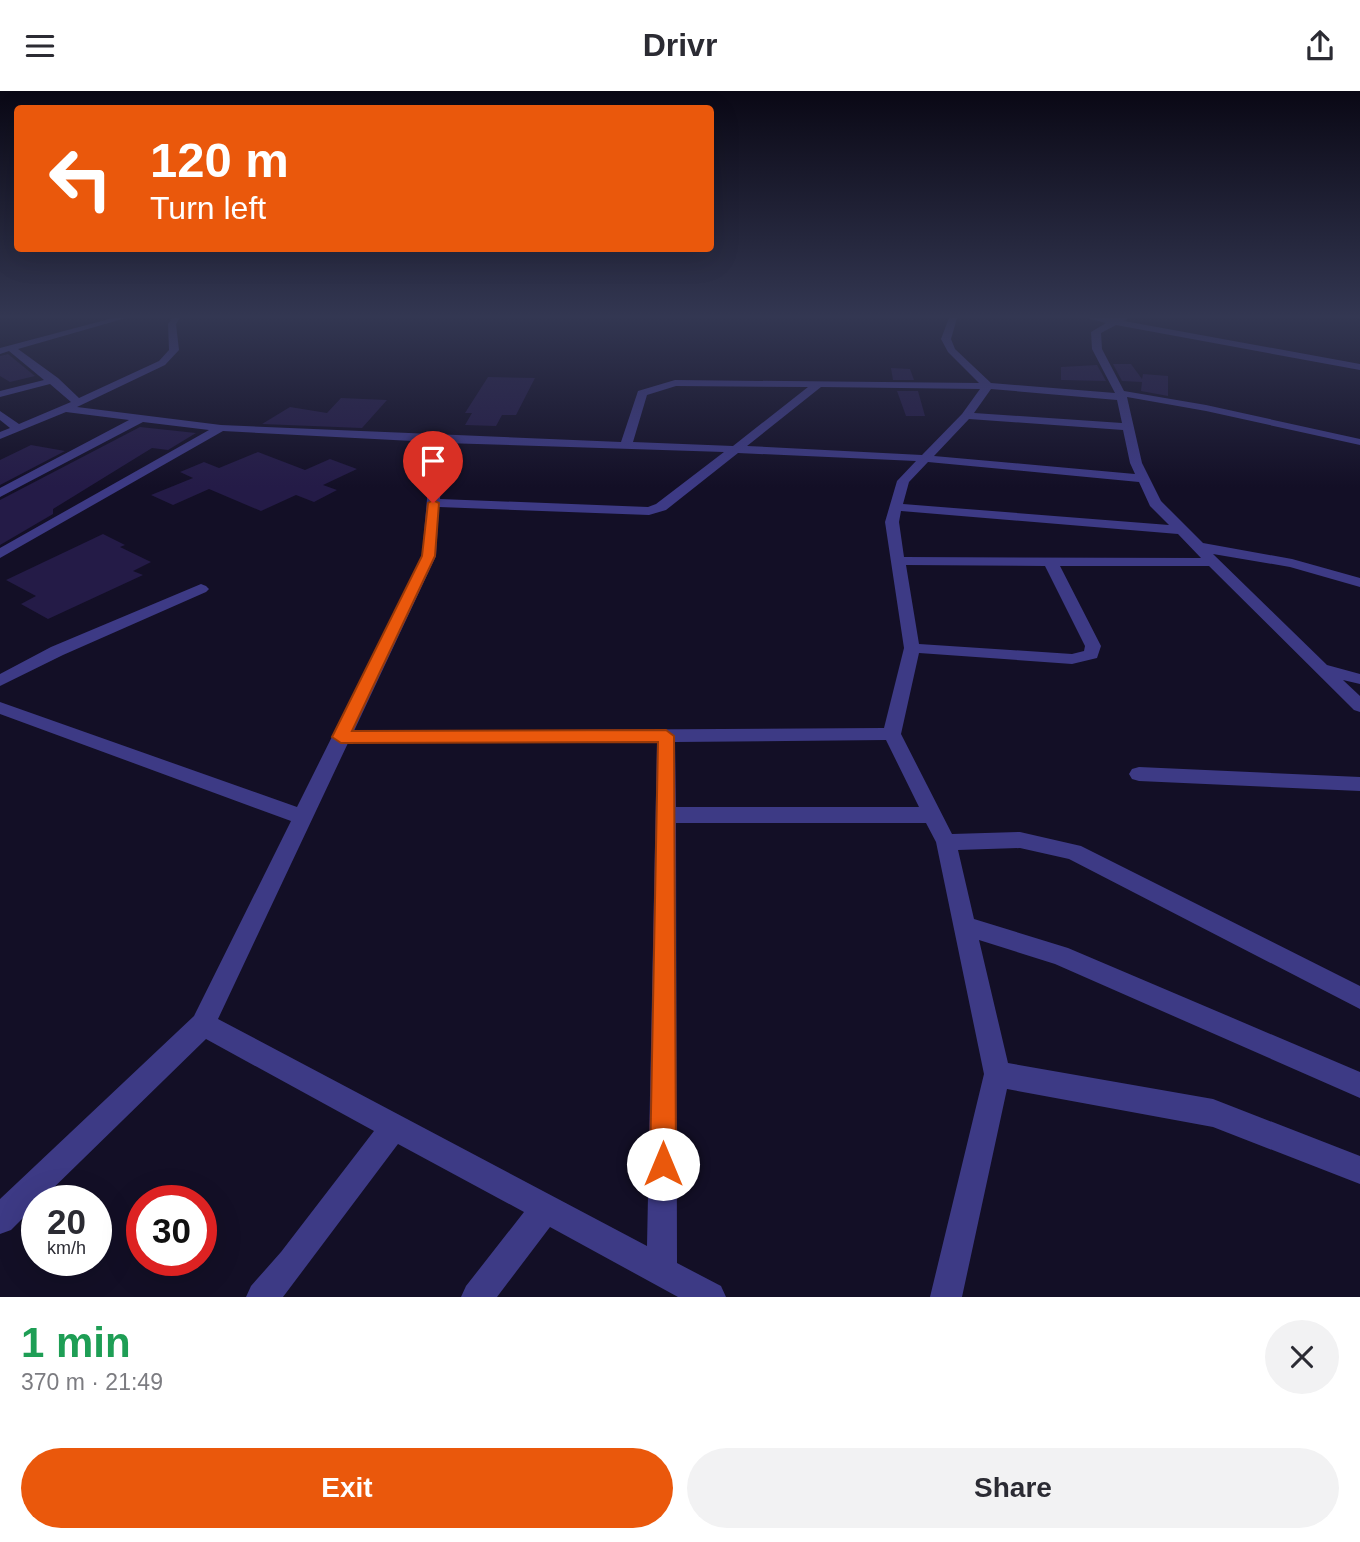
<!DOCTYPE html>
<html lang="en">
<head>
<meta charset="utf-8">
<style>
	body { margin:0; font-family:Helvetica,sans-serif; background:#f2f2f3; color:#2b2b33; height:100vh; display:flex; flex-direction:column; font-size:26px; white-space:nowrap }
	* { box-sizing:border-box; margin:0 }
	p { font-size:23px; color:#7c7c81 }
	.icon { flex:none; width:38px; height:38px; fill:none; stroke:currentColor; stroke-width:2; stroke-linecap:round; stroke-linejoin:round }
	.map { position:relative; height:1206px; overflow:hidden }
	.details { display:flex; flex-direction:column; background:#fff; flex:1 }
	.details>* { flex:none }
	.guide { position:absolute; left:14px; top:14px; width:700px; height:147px; border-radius:7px; box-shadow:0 7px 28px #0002; background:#ea580c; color:#fff; overflow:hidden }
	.speed { position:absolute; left:21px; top:1094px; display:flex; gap:14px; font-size:35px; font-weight:700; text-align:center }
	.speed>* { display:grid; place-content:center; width:91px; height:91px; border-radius:50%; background:#fff; box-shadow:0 7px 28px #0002; line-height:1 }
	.speed small { font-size:18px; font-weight:400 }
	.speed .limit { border:10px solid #d22; background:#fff; color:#111 }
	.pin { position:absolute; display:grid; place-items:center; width:60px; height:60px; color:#fff; margin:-72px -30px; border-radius:50% 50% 50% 0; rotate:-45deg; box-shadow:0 0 7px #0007 }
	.pin .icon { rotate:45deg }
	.me { position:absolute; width:77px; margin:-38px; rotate:0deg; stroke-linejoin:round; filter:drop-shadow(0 0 5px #0008) }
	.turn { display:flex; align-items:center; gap:24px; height:147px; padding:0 21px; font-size:32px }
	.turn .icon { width:91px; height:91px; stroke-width:2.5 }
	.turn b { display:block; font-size:49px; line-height:60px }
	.round { display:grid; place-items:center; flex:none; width:74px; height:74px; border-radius:37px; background:#f2f2f3 }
	.head { display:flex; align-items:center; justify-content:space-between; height:119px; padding:0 21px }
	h1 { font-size:42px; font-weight:600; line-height:52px; color:#1e9e55 }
	.action { display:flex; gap:14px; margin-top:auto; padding:14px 21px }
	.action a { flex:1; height:80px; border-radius:42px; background:#ea580c; color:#fff; font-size:28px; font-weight:600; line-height:80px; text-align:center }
	.action a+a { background:#f2f2f3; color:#2b2b33 }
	header { display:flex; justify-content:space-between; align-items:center; height:91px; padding:0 21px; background:#fff; font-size:32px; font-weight:600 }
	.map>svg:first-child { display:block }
</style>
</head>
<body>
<header><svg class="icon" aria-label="menu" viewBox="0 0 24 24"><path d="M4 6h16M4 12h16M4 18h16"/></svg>Drivr<svg class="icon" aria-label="share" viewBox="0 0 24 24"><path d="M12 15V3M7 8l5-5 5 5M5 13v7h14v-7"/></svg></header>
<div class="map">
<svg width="1360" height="1206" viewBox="0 0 1360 1206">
	<rect width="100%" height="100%" fill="#130f26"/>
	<!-- building -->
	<path fill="#241b47" d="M 8,263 L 35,285 L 10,291 L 0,285 L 0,265 Z
		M 1113,273 L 1131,273 L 1142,288 L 1143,283 L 1168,285 L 1168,305 L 1141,300 L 1142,291 L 1122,290 Z
		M 1097,274 L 1106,290 L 1061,289 L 1061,276 Z
		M 891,277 L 910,278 L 914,289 L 893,289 Z
		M 488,286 L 535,287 L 516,324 L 502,324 L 496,335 L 465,334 L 472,322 L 465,322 Z
		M 897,300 L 918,300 L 925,325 L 906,325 Z
		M 341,307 L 387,309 L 362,337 L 262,333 L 290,316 L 327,322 Z
		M 140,336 L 196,342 L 168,359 L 152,357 L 53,418 L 53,423 L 0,454 L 0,409 Z
		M 31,354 L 65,360 L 0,394 L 0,369 Z
		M 258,361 L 305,379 L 330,368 L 357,378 L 323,394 L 337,399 L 314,411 L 296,404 L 261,420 L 209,398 L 173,414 L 151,404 L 193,387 L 180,381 L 204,371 L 219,377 Z
		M 103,443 L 125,454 L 120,456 L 151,471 L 133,480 L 143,484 L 48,528 L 21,513 L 36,505 L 6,489 Z"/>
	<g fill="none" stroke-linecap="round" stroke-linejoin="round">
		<!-- street -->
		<path fill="#3d3a85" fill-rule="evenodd" d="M 113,227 L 126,227 L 18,258 L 58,287 L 79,307 L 159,270 L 169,259 L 168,233 L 172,227 L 180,227 L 176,233 L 179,259 L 165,274 L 77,316 L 221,334 L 621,351 L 638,300 L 675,289 L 979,292 L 948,261 L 941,248 L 949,227 L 957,227 L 951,248 L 955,258 L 991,292 L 1115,302 L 1092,258 L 1091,241 L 1106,232 L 1087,227 L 1128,227 L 1124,230 L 1360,273 L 1360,279 L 1116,234 L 1101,242 L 1102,258 L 1124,300 L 1206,314 L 1360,348 L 1360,354 L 1206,320 L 1127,306 L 1142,372 L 1161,410 L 1203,452 L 1292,468 L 1360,487 L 1360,496 L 1290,476 L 1213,463 L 1327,574 L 1360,583 L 1360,593 L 1343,589 L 1360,605 L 1360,621 L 1354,619 L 1209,475 L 1060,475 L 1101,555 L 1097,567 L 1072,573 L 919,562 L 901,643 L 952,743 L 1020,741 L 1081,755 L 1360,895 L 1360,918 L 1069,768 L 1020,757 L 958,759 L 974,828 L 1068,857 L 1360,981 L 1360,1007 L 1055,873 L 979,849 L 1008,972 L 1213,1008 L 1360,1065 L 1360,1093 L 1213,1036 L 1007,998 L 962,1206 L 930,1206 L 984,983 L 936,751 L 926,732 L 676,732 L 677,1172 L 721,1195 L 726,1206 L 678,1206 L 550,1136 L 497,1206 L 461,1206 L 466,1195 L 524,1121 L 398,1053 L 283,1206 L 246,1206 L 251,1195 L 281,1161 L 374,1040 L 206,948 L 40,1110 L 37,1110 L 37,1113 L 11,1139 L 0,1143 L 0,1108 L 194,925 L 291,730 L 0,623 L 0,611 L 297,716 L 422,465 L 432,351 L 223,340 L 0,467 L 0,457 L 209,339 L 143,331 L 0,406 L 0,397 L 129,329 L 66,321 L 0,348 L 0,341 L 10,337 L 0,329 L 0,320 L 19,333 L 71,311 L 50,293 L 0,306 L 0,300 L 44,289 L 9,260 L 0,263 L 0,257 ZM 676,295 L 808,296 L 733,355 L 633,351 L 647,304 ZM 821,296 L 980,298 L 962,323 L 922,364 L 747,355 ZM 991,298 L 1117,309 L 1122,332 L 974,322 ZM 969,328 L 1123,339 L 1130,372 L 1135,383 L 934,365 ZM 444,352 L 724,361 L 656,413 L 648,416 L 440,408 ZM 738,362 L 916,370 L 897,390 L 885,431 L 904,557 L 884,637 L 354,640 L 436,465 L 439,416 L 649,424 L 666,419 ZM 928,371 L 1139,391 L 1150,415 L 1169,434 L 903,413 L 909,391 ZM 901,420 L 1178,443 L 1201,467 L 904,466 L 899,431 ZM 906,474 L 1045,475 L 1085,555 L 1084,560 L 1072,563 L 919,553 ZM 886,649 L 919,716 L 676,716 L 675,651 ZM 657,651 L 647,1155 L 218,928 L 348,652 Z
			M 201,493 L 206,495 L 209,498 L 206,501 L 63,564 L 0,595 L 0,583 L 51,556 Z
			M 1139,676 L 1360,686 L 1360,700 L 1139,690 L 1132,688 L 1129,683 L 1132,678 Z"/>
	</g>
	<!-- sky -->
	<linearGradient id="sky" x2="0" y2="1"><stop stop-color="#0a0815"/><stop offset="0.57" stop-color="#333752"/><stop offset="1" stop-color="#333752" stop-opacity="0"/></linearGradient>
	<rect width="1360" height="396" fill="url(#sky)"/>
	<!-- route -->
	<path fill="#ea580c" stroke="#983908" stroke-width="2" d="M 433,409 L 439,412 L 435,465 L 352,640 L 666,639 L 674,645 L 676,1073 L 672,1082 L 663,1086 L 654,1082 L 650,1073 L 658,651 L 341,652 L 332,646 L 422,465 L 428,412 Z"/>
</svg>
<div class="speed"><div>20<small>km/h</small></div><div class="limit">30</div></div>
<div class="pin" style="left:433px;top:412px;background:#d93025"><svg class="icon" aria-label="arrive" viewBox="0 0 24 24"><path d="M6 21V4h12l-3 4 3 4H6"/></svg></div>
<svg class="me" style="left:663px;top:1073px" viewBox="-20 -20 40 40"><circle r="19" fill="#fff"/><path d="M0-13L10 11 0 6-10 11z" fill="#ea580c"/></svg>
<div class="guide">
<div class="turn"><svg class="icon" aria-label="left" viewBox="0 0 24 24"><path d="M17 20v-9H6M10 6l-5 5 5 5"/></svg><div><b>120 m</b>Turn left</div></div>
</div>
</div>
<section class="details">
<div class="head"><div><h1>1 min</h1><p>370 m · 21:49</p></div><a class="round"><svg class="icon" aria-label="close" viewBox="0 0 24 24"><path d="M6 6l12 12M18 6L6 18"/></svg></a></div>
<div class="action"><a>Exit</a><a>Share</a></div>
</section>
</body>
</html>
